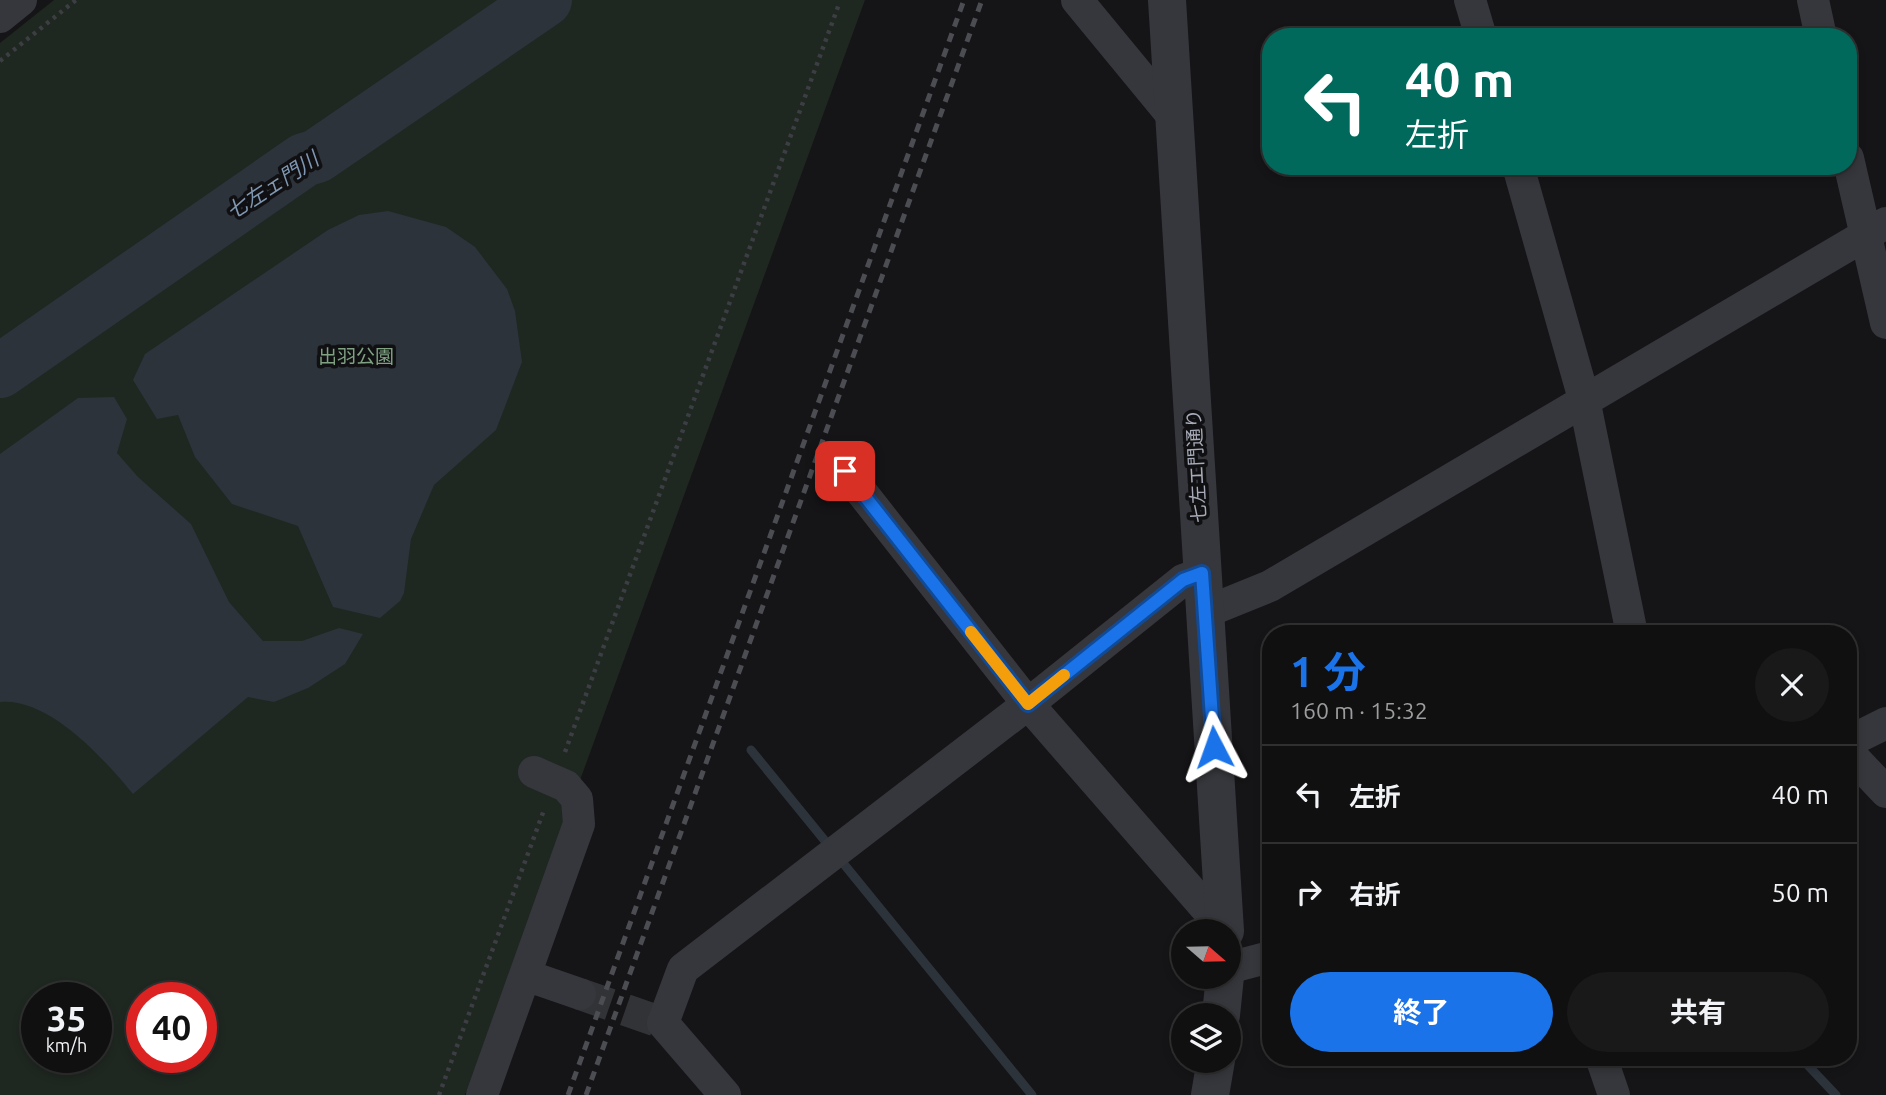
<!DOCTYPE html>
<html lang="ja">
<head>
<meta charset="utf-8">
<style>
	body { margin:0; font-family:Ubuntu,"Noto Sans JP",sans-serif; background:#19191a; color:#f1f3f6; height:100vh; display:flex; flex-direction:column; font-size:26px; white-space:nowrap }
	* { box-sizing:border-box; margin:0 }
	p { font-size:23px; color:#9c9d9f }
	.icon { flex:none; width:38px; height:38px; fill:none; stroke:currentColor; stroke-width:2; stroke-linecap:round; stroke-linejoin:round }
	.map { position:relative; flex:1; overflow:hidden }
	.sheet { position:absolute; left:1262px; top:625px; width:595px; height:441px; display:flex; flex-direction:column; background:#101011; border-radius:28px; box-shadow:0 4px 10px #0003,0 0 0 2px #303031 }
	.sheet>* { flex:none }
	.top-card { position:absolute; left:1262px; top:28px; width:595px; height:147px; border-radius:28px; box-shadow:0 4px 10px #0003,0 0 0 2px #303031; background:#00695c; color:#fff; overflow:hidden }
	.needle { width:46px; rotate:110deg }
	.fabs { position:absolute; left:1171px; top:919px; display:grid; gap:14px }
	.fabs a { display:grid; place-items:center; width:70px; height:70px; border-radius:50%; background:#101011; box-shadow:0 4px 10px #0003,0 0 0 2px #303031; font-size:35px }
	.speed { position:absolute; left:21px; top:982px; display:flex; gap:14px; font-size:35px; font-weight:700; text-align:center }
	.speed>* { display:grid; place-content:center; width:91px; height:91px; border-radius:50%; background:#101011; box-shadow:0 4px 10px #0003,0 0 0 2px #303031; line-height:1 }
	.speed small { font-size:18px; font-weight:400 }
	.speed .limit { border:10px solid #d22; background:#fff; color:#111 }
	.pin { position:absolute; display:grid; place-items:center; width:60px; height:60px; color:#fff; margin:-30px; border-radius:14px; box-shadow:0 4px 10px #0006 }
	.me { position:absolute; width:77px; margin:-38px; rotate:356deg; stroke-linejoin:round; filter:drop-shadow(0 0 5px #0008) }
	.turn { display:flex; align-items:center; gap:24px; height:147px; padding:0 28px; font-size:32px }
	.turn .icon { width:91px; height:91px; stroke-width:2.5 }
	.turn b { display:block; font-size:49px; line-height:60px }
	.round { display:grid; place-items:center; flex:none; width:74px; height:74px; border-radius:37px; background:#19191a }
	.summary { display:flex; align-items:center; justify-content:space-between; height:119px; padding:0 28px }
	h1 { font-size:42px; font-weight:700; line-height:52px; color:#1a73e8 }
	.primary-button { display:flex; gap:14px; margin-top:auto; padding:14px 28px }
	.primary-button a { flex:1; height:80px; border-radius:42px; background:#1a73e8; color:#fff; font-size:28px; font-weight:700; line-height:80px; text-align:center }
	.primary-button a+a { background:#19191a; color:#f1f3f6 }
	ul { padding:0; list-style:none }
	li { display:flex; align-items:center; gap:21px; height:98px; padding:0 28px; border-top:2px solid #303031 }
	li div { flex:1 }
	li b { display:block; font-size:26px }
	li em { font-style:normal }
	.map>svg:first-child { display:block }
</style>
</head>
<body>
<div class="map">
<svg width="1886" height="1095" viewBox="0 0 1886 1095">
	<rect width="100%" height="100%" fill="#151517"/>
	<!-- green -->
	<path fill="#1f2721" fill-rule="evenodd" d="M 54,0 L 865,0 L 465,1095 L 0,1095 L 0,43 ZM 37,998 L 96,998 L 96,1057 L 37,1057 ZM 142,998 L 201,998 L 201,1057 L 142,1057 Z"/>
	<!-- water -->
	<path fill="#2c333b" d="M 388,211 L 446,227 L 475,247 L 507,289 L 515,311 L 522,362 L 496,430 L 434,485 L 411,539 L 404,593 L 400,601 L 380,618 L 333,607 L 298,526 L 232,504 L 195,457 L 178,415 L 157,419 L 133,380 L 145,354 L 328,230 L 359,215 Z
		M 114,397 L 127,419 L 117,453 L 138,477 L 191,524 L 229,602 L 263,641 L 302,641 L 339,628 L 363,634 L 345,664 L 308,688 L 274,702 L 248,697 L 133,794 C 105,760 49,697 0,702 L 0,454 L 78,398 Z"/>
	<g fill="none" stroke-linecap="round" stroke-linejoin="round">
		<!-- stream -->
		<path stroke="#2c333b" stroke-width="9" d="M 751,750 L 1032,1095
			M 1800,1057 L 1836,1095"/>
		<!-- river -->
		<path stroke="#2c333b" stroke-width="54" d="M 0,371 L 304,160 L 317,156 L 545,0"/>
		<!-- minor-tunnel -->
		<path stroke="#323337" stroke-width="32" stroke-dasharray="32 16" stroke-linecap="butt" d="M 580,994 L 663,1023"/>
		<!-- path -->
		<path stroke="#3c3e43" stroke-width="4.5" stroke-dasharray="3.5 5" stroke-linecap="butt" d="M 0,61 L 76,0
			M 565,752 L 839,4
			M 439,1095 L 544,810"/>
		<!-- minor -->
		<path stroke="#36373c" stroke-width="32" d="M 1077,0 L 1175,119
			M 1470,0 L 1481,37
			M 1813,0 L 1821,37
			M 0,17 L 21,0
			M 1848,158 L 1886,323
			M 1518,166 L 1584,399 L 1632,634
			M 845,471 L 1028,704 L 1225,930
			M 1206,612 L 1270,586 L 1886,223
			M 1848,742 L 1886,723
			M 1848,752 L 1886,792
			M 1228,968 L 1270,957
			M 525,975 L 580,994
			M 1601,1057 L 1614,1095
			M 482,1095 L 579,824 L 577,799 L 566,786 L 534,772
			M 725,1095 L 663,1023 L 683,969 L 1028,704 L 1183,580 L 1202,573"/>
		<!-- tertiary -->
		<path stroke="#36373c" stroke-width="38" d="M 1167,0 L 1225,931
			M 1221,1015 L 1225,976
			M 1210,1095 L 1216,1060"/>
		<!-- rail -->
		<path stroke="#4b4d53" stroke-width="5" stroke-dasharray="9 7" stroke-linecap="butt" d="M 568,1095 L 964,0
			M 586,1095 L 982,0"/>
	</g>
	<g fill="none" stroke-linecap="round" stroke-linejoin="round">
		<!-- route casing -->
		<g stroke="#114b97" stroke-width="18">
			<path id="route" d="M 845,471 L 1028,704 L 1183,580 L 1202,573 L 1214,747"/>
		</g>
		<!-- route -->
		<use href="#route" stroke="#1a73e8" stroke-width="12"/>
		<!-- slow -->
		<path stroke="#f59e0b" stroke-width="12" d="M 971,632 L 1028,704 L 1064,675"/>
	</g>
	<g text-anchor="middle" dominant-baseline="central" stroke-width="7" stroke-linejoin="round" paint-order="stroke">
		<!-- park labels -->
		<g font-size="19" fill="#7fa282" stroke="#101012">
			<text x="356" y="356">出羽公園</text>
		</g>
		<!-- street labels -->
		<g font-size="19" fill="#a7abb7" stroke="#101012">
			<text transform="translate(1196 466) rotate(-93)">七左エ門通り</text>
		</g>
		<!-- water labels -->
		<g font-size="21" font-style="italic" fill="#7f97b2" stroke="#101012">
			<text transform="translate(272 185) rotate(-33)">七左ェ門川</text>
		</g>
	</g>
</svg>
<div class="fabs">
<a><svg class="needle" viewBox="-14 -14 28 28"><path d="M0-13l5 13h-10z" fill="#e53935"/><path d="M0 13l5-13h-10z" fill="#9c9d9f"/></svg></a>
<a><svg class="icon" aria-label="layers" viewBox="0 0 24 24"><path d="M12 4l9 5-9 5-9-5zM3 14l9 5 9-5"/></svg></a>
</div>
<div class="speed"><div>35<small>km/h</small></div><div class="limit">40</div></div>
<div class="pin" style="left:845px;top:471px;background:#d93025"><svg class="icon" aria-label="arrive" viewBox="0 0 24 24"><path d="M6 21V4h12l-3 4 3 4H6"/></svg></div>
<svg class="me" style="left:1214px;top:747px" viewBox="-20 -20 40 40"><path d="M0-17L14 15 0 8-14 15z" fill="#1a73e8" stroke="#fff" stroke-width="4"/></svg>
<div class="top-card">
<div class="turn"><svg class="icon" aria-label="left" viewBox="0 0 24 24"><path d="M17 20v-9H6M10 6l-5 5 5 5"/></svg><div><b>40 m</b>左折</div></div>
</div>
<section class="sheet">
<div class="summary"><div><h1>1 分</h1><p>160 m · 15:32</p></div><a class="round"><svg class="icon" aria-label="close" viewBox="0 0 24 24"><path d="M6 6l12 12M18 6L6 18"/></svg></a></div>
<ul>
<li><svg class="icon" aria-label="left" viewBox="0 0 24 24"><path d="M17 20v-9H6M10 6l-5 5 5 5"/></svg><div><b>左折</b></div><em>40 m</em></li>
<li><svg class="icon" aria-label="right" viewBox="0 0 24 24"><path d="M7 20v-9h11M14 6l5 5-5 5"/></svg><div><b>右折</b></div><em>50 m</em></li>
</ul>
<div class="primary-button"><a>終了</a><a>共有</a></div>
</section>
</div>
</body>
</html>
